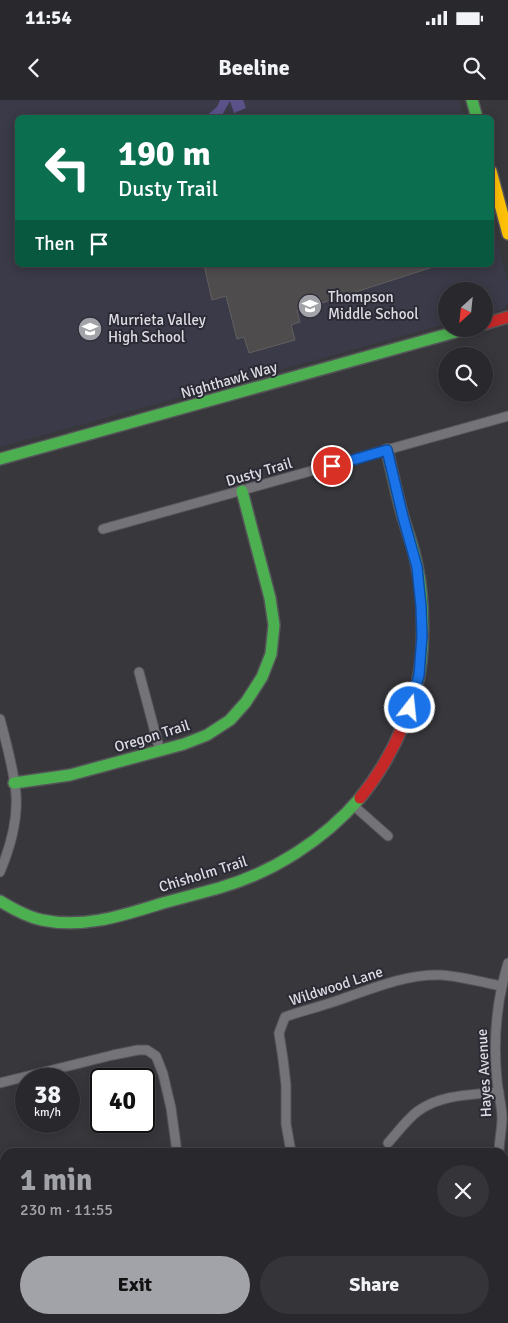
<!DOCTYPE html>
<html lang="en">
<head>
<meta charset="utf-8">
<style>
	body { margin:0; font-family:Signika,sans-serif; background:#353539; color:#f1f3f6; height:100vh; display:flex; flex-direction:column; font-size:19px; white-space:nowrap }
	* { box-sizing:border-box; margin:0 }
	p { font-size:16px; color:#a5a6aa }
	.icon { flex:none; width:28px; height:28px; fill:none; stroke:currentColor; stroke-width:2; stroke-linecap:round; stroke-linejoin:round }
	.map { position:relative; flex:1; overflow:hidden }
	.side { position:absolute; left:0px; top:1048px; width:509px; height:176px; display:flex; flex-direction:column; background:#29292d; border-radius:15px 15px 0 0; box-shadow:0 2px 12px #0003,0 0 0 1px #454549 }
	.side>* { flex:none }
	.banner { position:absolute; left:15px; top:15px; width:479px; height:152px; border-radius:8px; box-shadow:0 2px 12px #0003,0 0 0 1px #454549; background:#0b6e4f; color:#fff; overflow:hidden }
	.needle { width:32px; rotate:207deg }
	.fabs { position:absolute; left:438px; top:182px; display:grid; gap:10px }
	.fabs a { display:grid; place-items:center; width:55px; height:55px; border-radius:50%; background:#29292d; box-shadow:0 2px 12px #0003,0 0 0 1px #454549; font-size:25px }
	.speed { position:absolute; left:15px; top:968px; display:flex; gap:10px; font-size:25px; font-weight:700; text-align:center }
	.speed>* { display:grid; place-content:center; width:65px; height:65px; border-radius:50%; background:#29292d; box-shadow:0 2px 12px #0003,0 0 0 1px #454549; line-height:1 }
	.speed small { font-size:12px; font-weight:400 }
	.speed .limit { border:2px solid #111; border-radius:8px; background:#fff; color:#111 }
	.pin { position:absolute; display:grid; place-items:center; width:42px; height:42px; color:#fff; margin:-21px; border:2px solid #fff; border-radius:50%; box-shadow:0 1px 5px #0007 }
	.me { position:absolute; width:55px; margin:-28px; rotate:16deg; stroke-linejoin:round; filter:drop-shadow(0 0 4px #0008) }
	.turn { display:flex; align-items:center; gap:18px; height:105px; padding:0 20px; font-size:22px }
	.turn .icon { width:65px; height:65px; stroke-width:2.5 }
	.turn b { display:block; font-size:35px; line-height:42px }
	.then { display:flex; align-items:center; height:48px; padding:0 20px; background:#0003; gap:10px; font-size:19px }
	.round { display:grid; place-items:center; flex:none; width:52px; height:52px; border-radius:26px; background:#353539 }
	.head { display:flex; align-items:center; justify-content:space-between; height:85px; padding:0 20px }
	h1 { font-size:30px; font-weight:700; line-height:38px; color:#a2a2a9 }
	.primary-button { display:flex; gap:10px; margin-top:auto; padding:10px 20px }
	.primary-button a { flex:1; height:58px; border-radius:30px; background:#a2a2a9; color:#111; font-size:20px; font-weight:700; line-height:58px; text-align:center }
	.primary-button a+a { background:#353539; color:#f1f3f6 }
	.status { display:flex; justify-content:space-between; align-items:center; height:35px; padding:0 25px; background:#29292d; direction:ltr }
	.status svg { height:14px; fill:currentColor }
	header { display:flex; justify-content:space-between; align-items:center; height:65px; padding:0 20px; background:#29292d; font-size:22px; font-weight:700 }
	.map>svg:first-child { display:block }
</style>
</head>
<body>
<div class="status"><b>11:54</b><svg viewBox="0 0 49 12"><path d="M0 12V9h3v3zM5 12V6h3v6zM10 12V3h3v9zM15 12V0h3v12zM26 1h20v11H26zM47 4h2v5h-2z"/></svg></div>
<header><svg class="icon" aria-label="back" viewBox="0 0 24 24"><path d="M15 5l-7 7 7 7"/></svg>Beeline<svg class="icon" aria-label="search" viewBox="0 0 24 24"><circle cx="10" cy="10" r="6"/><path d="M15 15l6 6"/></svg></header>
<div class="map">
<svg width="508" height="1223" viewBox="0 0 508 1223">
	<rect width="100%" height="100%" fill="#37373c"/>
	<!-- built -->
	<path fill="#3a3a48" d="M 0,0 L 459,0 L 463,17 L 18,18 L 18,165 L 491,165 L 491,121 L 508,182 L 508,202 L 503,210 L 484,215 L 484,191 L 446,191 L 446,224 L 0,347 Z"/>
	<!-- green -->
	<path fill="#5a5289" d="M 220,0 L 243,0 L 246,8 L 234,13 L 230,1 L 221,17 L 205,17 L 217,7 Z"/>
	<!-- building -->
	<path fill="#4f4c4d" stroke="#615f60" d="M 204,165 L 436,165 L 436,166 L 297,211 L 300,222 L 291,225 L 295,240 L 249,253 L 244,237 L 237,239 L 226,196 L 212,200 Z"/>
	<g fill="none" stroke-linecap="round" stroke-linejoin="round">
		<!-- street casing -->
		<g stroke="#555559" stroke-width="11">
			<path id="street" d="M 103,429 L 508,316
				M 139,572 L 160,651
				M 0,619 C 6,642 14,670 16,694 C 18,720 10,748 0,772
				M 353,705 L 388,736
				M 0,983 L 113,955 L 138,950 L 147,950 L 156,956 L 163,974 L 171,1008 L 177,1052
				M 388,1043 C 398,1032 407,1019 418,1011 C 442,994 471,995 499,992
				M 291,1052 L 286,1024 L 286,985 L 283,959 L 279,933 L 285,917 C 301,911 319,907 336,901 C 369,890 404,874 440,875 C 460,876 481,882 501,886
				M 499,1052 C 499,1041 502,1030 502,1018 C 502,1006 498,993 497,980 C 493,939 496,902 508,863
				M 504,1109 L 508,1129
				M 0,1131 L 5,1131
				M 504,1174 L 508,1174
				M 31,1219 L 31,1223
				M 303,1219 L 303,1223
				M 183,1223 L 183,1219"/>
		</g>
		<!-- fast casing -->
		<g stroke="#555559" stroke-width="14">
			<path id="fast" d="M 472,0 L 477,18
				M 387,350 C 392,373 397,395 403,417 C 408,434 414,449 417,466 C 424,497 425,553 417,584
				M 0,359 L 466,229
				M 14,683 L 70,675 L 184,644 L 207,635 L 230,620 L 246,602 L 262,577 L 271,554 L 274,525 L 270,498 L 242,391
				M 0,801 C 13,809 27,817 42,820 C 84,829 124,815 163,803 C 182,798 200,793 219,788 C 272,773 324,740 360,698"/>
		</g>
		<!-- slow casing -->
		<g stroke="#555559" stroke-width="14">
			<path id="slow" d="M 491,71 L 508,134"/>
		</g>
		<!-- jam casing -->
		<g stroke="#555559" stroke-width="14">
			<path id="jam" d="M 484,224 L 508,217
				M 360,698 C 387,665 406,625 417,584"/>
		</g>
		<!-- street -->
		<use href="#street" stroke="#747478" stroke-width="9"/>
		<!-- fast -->
		<use href="#fast" stroke="#4caf50" stroke-width="11"/>
		<!-- slow -->
		<use href="#slow" stroke="#ffc107" stroke-width="11"/>
		<!-- jam -->
		<use href="#jam" stroke="#c62828" stroke-width="11"/>
	</g>
	<g fill="none" stroke-linecap="round" stroke-linejoin="round">
		<!-- route casing -->
		<g stroke="#114b97" stroke-width="12">
			<path id="route" d="M 332,366 L 387,350 L 403,417 L 417,467 L 421,506 L 422,536 L 419,575 L 410,608"/>
		</g>
		<!-- route -->
		<use href="#route" stroke="#1a73e8" stroke-width="9"/>
	</g>
	<!-- icons -->
	<defs>
		<g id="school-disc" transform="scale(1.25)"><circle r="9.5" fill="#a2a2a9" stroke="#2b2a35"/><path d="M0-5L7-2L0 1L-7-2ZM-4 1L0 2.5L4 1V4Q0 6-4 4Z" fill="#fff"/></g>
	</defs>
	<g fill-rule="evenodd">
		<use href="#school-disc" x="310" y="206"/>
		<use href="#school-disc" x="90" y="229"/>
	</g>
	<g text-anchor="middle" dominant-baseline="central" stroke-width="4" stroke-linejoin="round" paint-order="stroke">
		<!-- poi labels -->
		<g font-size="15" fill="#dcdce3" stroke="#2b2a35" text-anchor="start">
			<text x="328" y="197">Thompson<tspan x="328" dy="17">Middle School</tspan></text>
			<text x="108" y="220">Murrieta Valley<tspan x="108" dy="17">High School</tspan></text>
		</g>
		<!-- street labels -->
		<g font-size="15" fill="#dcdce3" stroke="#2b2a35">
			<text transform="translate(229 280) rotate(-16)">Nighthawk Way</text>
			<text transform="translate(259 372) rotate(-16)">Dusty Trail</text>
			<text transform="translate(152 636) rotate(-17)">Oregon Trail</text>
			<text transform="translate(203 774) rotate(-17)">Chisholm Trail</text>
			<text transform="translate(336 886) rotate(-18)">Wildwood Lane</text>
			<text transform="translate(484 973) rotate(-93)">Hayes Avenue</text>
		</g>
	</g>
</svg>
<div class="fabs">
<a><svg class="needle" viewBox="-14 -14 28 28"><path d="M0-13l5 13h-10z" fill="#e53935"/><path d="M0 13l5-13h-10z" fill="#a5a6aa"/></svg></a>
<a><svg class="icon" aria-label="search" viewBox="0 0 24 24"><circle cx="10" cy="10" r="6"/><path d="M15 15l6 6"/></svg></a>
</div>
<div class="speed"><div>38<small>km/h</small></div><div class="limit">40</div></div>
<div class="pin" style="left:332px;top:366px;background:#d93025"><svg class="icon" aria-label="arrive" viewBox="0 0 24 24"><path d="M6 21V4h12l-3 4 3 4H6"/></svg></div>
<svg class="me" style="left:410px;top:608px" viewBox="-20 -20 40 40"><circle r="17" fill="#1a73e8" stroke="#fff" stroke-width="3"/><path d="M0-11L8 9 0 5-8 9z" fill="#fff"/></svg>
<div class="banner">
<div class="turn"><svg class="icon" aria-label="left" viewBox="0 0 24 24"><path d="M17 20v-9H6M10 6l-5 5 5 5"/></svg><div><b>190 m</b>Dusty Trail</div></div>
<div class="then">Then<svg class="icon" aria-label="arrive" viewBox="0 0 24 24"><path d="M6 21V4h12l-3 4 3 4H6"/></svg></div>
</div>
<section class="side">
<div class="head"><div><h1>1 min</h1><p>230 m · 11:55</p></div><a class="round"><svg class="icon" aria-label="close" viewBox="0 0 24 24"><path d="M6 6l12 12M18 6L6 18"/></svg></a></div>
<div class="primary-button"><a>Exit</a><a>Share</a></div>
</section>
</div>
</body>
</html>
